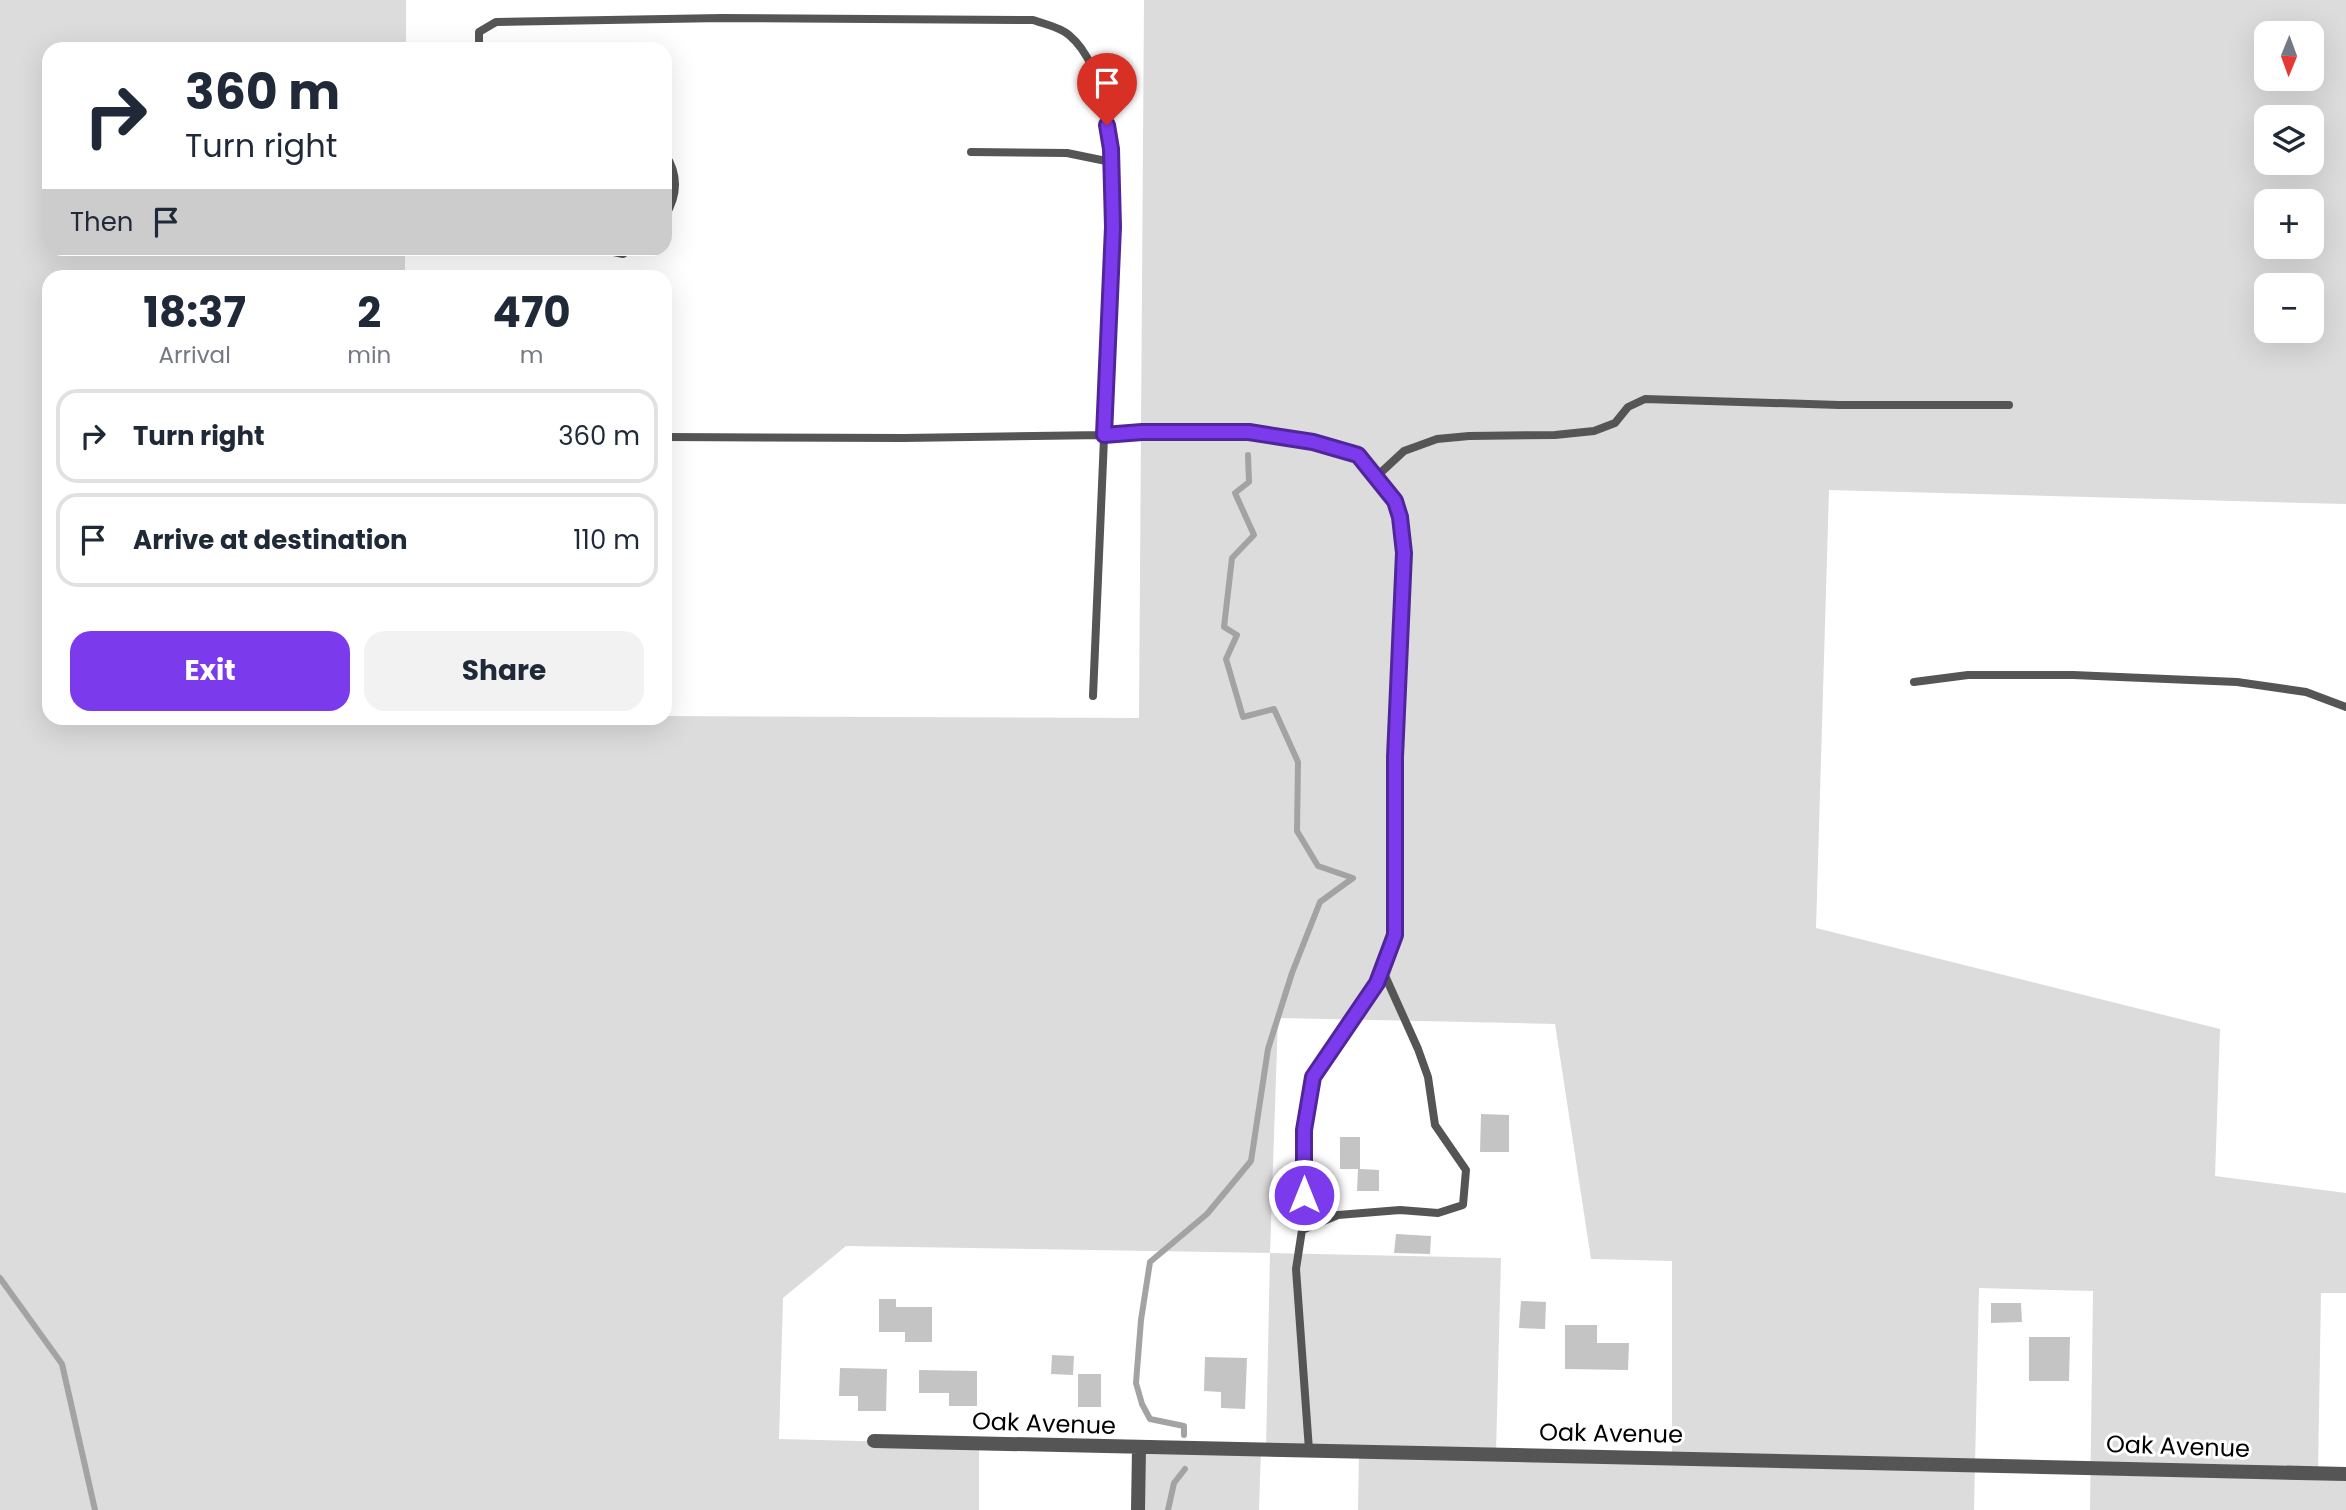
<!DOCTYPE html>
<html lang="en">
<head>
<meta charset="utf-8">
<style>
	body { margin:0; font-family:Poppins,sans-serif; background:#f2f2f3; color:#1f2937; height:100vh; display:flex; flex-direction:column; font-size:26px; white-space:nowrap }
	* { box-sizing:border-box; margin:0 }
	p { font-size:23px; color:#747a83 }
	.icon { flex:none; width:38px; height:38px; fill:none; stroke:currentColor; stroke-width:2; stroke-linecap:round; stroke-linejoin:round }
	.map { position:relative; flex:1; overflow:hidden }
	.sheet { position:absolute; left:42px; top:270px; width:630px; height:455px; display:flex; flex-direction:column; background:#fff; border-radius:21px; box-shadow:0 7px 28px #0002 }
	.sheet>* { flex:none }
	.hud { position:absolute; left:42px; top:42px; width:630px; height:214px; border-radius:21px; box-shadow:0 7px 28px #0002; background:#fff; color:#1f2937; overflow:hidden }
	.needle { width:46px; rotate:181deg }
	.tools { position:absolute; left:2254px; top:21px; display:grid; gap:14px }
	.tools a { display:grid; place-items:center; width:70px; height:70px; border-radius:14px; background:#fff; box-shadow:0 7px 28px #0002; font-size:35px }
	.pin { position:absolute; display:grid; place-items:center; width:60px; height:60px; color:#fff; margin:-72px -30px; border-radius:50% 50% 50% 0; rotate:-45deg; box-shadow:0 0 7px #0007 }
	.pin .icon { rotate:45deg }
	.me { position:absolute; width:77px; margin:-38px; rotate:0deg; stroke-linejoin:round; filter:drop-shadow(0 0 5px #0008) }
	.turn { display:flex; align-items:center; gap:24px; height:147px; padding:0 28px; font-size:32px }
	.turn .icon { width:91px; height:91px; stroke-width:2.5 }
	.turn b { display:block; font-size:49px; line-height:60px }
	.then { display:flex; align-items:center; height:66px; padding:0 28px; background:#0003; gap:14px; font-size:26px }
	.eta { display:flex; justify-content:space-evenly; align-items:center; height:119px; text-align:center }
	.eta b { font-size:42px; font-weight:700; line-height:49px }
	.action { display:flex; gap:14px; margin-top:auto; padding:14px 28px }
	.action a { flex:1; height:80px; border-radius:21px; background:#7c3aed; color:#fff; font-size:28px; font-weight:700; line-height:80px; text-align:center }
	.action a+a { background:#f2f2f3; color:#1f2937 }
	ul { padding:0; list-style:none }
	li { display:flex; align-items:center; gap:21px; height:94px; margin:0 14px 10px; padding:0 14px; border:4px solid #e0e1e3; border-radius:21px }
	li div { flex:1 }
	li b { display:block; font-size:26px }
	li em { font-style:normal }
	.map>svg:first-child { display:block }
</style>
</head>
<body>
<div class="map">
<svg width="2346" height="1510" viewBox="0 0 2346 1510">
	<rect width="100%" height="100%" fill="#fff"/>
	<!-- green -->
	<path fill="#dcdcdc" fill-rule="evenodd" d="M 0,0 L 406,0 L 406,49 L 49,49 L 49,248 L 405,249 L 405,276 L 49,276 L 49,718 L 665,718 L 665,716 L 1139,718 L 1144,0 L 2346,0 L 2346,504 L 1829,490 L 1816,928 L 2220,1029 L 2215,1176 L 2346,1193 L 2346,1293 L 2321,1293 L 2318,1472 L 2346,1474 L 2346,1510 L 2090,1510 L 2093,1291 L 1979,1288 L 1974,1510 L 1358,1510 L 1359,1451 L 1266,1450 L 1270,1253 L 846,1246 L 783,1298 L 779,1439 L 979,1444 L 979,1510 L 0,1510 ZM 2266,33 L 2312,33 L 2312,79 L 2266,79 ZM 2266,117 L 2312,117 L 2312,163 L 2266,163 ZM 2266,201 L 2312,201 L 2312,247 L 2266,247 ZM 2266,285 L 2312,285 L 2312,331 L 2266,331 ZM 1278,1018 L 1555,1024 L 1591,1259 L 1672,1261 L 1672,1457 L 1496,1453 L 1501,1258 L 1270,1253 Z
		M 1139,1448 L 1261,1449 L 1259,1510 L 1138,1510 Z"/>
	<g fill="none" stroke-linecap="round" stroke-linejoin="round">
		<!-- stream -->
		<path stroke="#a3a3a3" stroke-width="6" d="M 0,1278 L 62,1364 L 95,1510
			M 1184,1435 L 1184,1426 L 1150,1419 L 1142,1404 L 1136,1383 L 1141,1320 L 1150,1262 L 1207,1214 L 1251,1161 L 1268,1049 L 1292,973 L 1320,902 L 1353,878 L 1318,866 L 1297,831 L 1298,762 L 1274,709 L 1243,717 L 1226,659 L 1237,635 L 1224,627 L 1232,558 L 1254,535 L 1235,493 L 1249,482 L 1248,455
			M 1168,1510 L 1174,1483 L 1185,1469"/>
	</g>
	<!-- building -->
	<path fill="#c4c4c4" d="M 1481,1114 L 1509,1115 L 1509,1152 L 1480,1152 Z
		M 1340,1137 L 1360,1137 L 1360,1169 L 1379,1170 L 1379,1191 L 1357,1191 L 1358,1169 L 1340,1169 Z
		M 1396,1234 L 1431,1236 L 1430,1254 L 1394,1253 Z
		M 879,1299 L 896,1299 L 896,1307 L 932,1307 L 932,1342 L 905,1342 L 905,1332 L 879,1332 Z
		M 1521,1301 L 1546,1302 L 1545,1329 L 1519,1328 Z
		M 1991,1303 L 2021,1303 L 2022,1322 L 1991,1323 Z
		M 1565,1325 L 1597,1325 L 1597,1343 L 1629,1343 L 1628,1370 L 1565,1369 Z
		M 2029,1337 L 2070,1337 L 2069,1381 L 2029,1381 Z
		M 1052,1355 L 1074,1356 L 1073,1375 L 1051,1374 Z
		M 1205,1357 L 1247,1358 L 1245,1409 L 1221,1408 L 1221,1392 L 1204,1391 Z
		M 840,1368 L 887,1369 L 886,1411 L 858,1411 L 858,1396 L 839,1396 Z
		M 919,1370 L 977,1371 L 977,1406 L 949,1406 L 949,1393 L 919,1393 Z
		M 1078,1374 L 1101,1374 L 1101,1407 L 1078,1407 Z"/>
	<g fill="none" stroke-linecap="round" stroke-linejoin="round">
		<!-- lane -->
		<path stroke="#555" stroke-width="8" d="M 479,49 L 479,32 L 496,22 L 722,18 L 1033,20 C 1044,24 1060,27 1069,35 C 1114,73 1112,172 1113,227 L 1093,696
			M 971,152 L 1067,153 L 1111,162
			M 665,154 C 679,175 678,195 665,216
			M 595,248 L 623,254 L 631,248
			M 665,437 L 904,438 L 1104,435 L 1142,432 L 1249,432 L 1313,442 L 1358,455 L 1395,501 L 1400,517 L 1404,553 L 1395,757 L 1395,935 L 1377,983 L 1313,1077 L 1304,1130 L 1304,1217 L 1296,1269 L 1309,1450
			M 1376,477 L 1404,451 L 1437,439 L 1469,436 L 1555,435 L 1594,431 L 1615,423 L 1628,407 L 1645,399 L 1839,405 L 2009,405
			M 1914,682 L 1968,675 L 2073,675 L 2237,682 L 2306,692 L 2346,707
			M 1302,1230 L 1338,1215 L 1400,1210 L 1438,1213 L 1463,1205 L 1466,1170 L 1435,1125 L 1428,1077 L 1418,1049 L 1382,969"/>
		<!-- street -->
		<path stroke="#555" stroke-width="14" d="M 874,1441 C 1365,1454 1855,1460 2346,1474
			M 1138,1510 L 1139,1448"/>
	</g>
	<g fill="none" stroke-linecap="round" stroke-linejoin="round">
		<!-- route casing -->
		<g stroke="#51269a" stroke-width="18">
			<path id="route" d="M 1107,125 L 1111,149 L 1113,227 L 1104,435 L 1142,432 L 1249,432 L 1313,442 L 1358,455 L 1395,501 L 1400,517 L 1404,553 L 1395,757 L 1395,935 L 1377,983 L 1313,1077 L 1304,1130 L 1304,1195"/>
		</g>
		<!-- route -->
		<use href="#route" stroke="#7c3aed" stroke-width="12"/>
	</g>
	<g text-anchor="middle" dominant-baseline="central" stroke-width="6" stroke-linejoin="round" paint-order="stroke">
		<!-- street labels -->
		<g font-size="24" fill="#000" stroke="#fff">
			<text transform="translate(1044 1423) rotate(2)">Oak Avenue</text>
			<text transform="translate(1611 1433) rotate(1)">Oak Avenue</text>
			<text transform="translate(2178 1446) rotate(2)">Oak Avenue</text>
		</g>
	</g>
</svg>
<div class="tools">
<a><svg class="needle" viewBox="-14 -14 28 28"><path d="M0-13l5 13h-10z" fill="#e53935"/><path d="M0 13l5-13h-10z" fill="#747a83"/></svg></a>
<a><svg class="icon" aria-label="layers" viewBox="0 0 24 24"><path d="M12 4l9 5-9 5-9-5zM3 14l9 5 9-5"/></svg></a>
<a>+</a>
<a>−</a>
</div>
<div class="pin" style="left:1107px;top:125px;background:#d93025"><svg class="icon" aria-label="arrive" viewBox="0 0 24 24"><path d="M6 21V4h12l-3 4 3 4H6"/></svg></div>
<svg class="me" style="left:1304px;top:1195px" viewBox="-20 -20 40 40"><circle r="17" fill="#7c3aed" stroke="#fff" stroke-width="3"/><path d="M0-11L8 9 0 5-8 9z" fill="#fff"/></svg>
<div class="hud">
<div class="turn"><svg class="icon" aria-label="right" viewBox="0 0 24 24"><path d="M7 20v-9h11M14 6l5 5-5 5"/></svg><div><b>360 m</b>Turn right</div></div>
<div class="then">Then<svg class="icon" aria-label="arrive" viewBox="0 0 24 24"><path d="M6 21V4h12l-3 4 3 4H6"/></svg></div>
</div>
<section class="sheet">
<div class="eta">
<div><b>18:37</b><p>Arrival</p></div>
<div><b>2</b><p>min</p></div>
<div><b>470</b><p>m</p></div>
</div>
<ul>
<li><svg class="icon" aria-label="right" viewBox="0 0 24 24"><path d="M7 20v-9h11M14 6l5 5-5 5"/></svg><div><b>Turn right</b></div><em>360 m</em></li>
<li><svg class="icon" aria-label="arrive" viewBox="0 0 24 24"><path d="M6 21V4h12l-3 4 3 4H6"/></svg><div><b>Arrive at destination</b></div><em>110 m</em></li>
</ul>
<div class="action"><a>Exit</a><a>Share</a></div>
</section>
</div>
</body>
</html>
